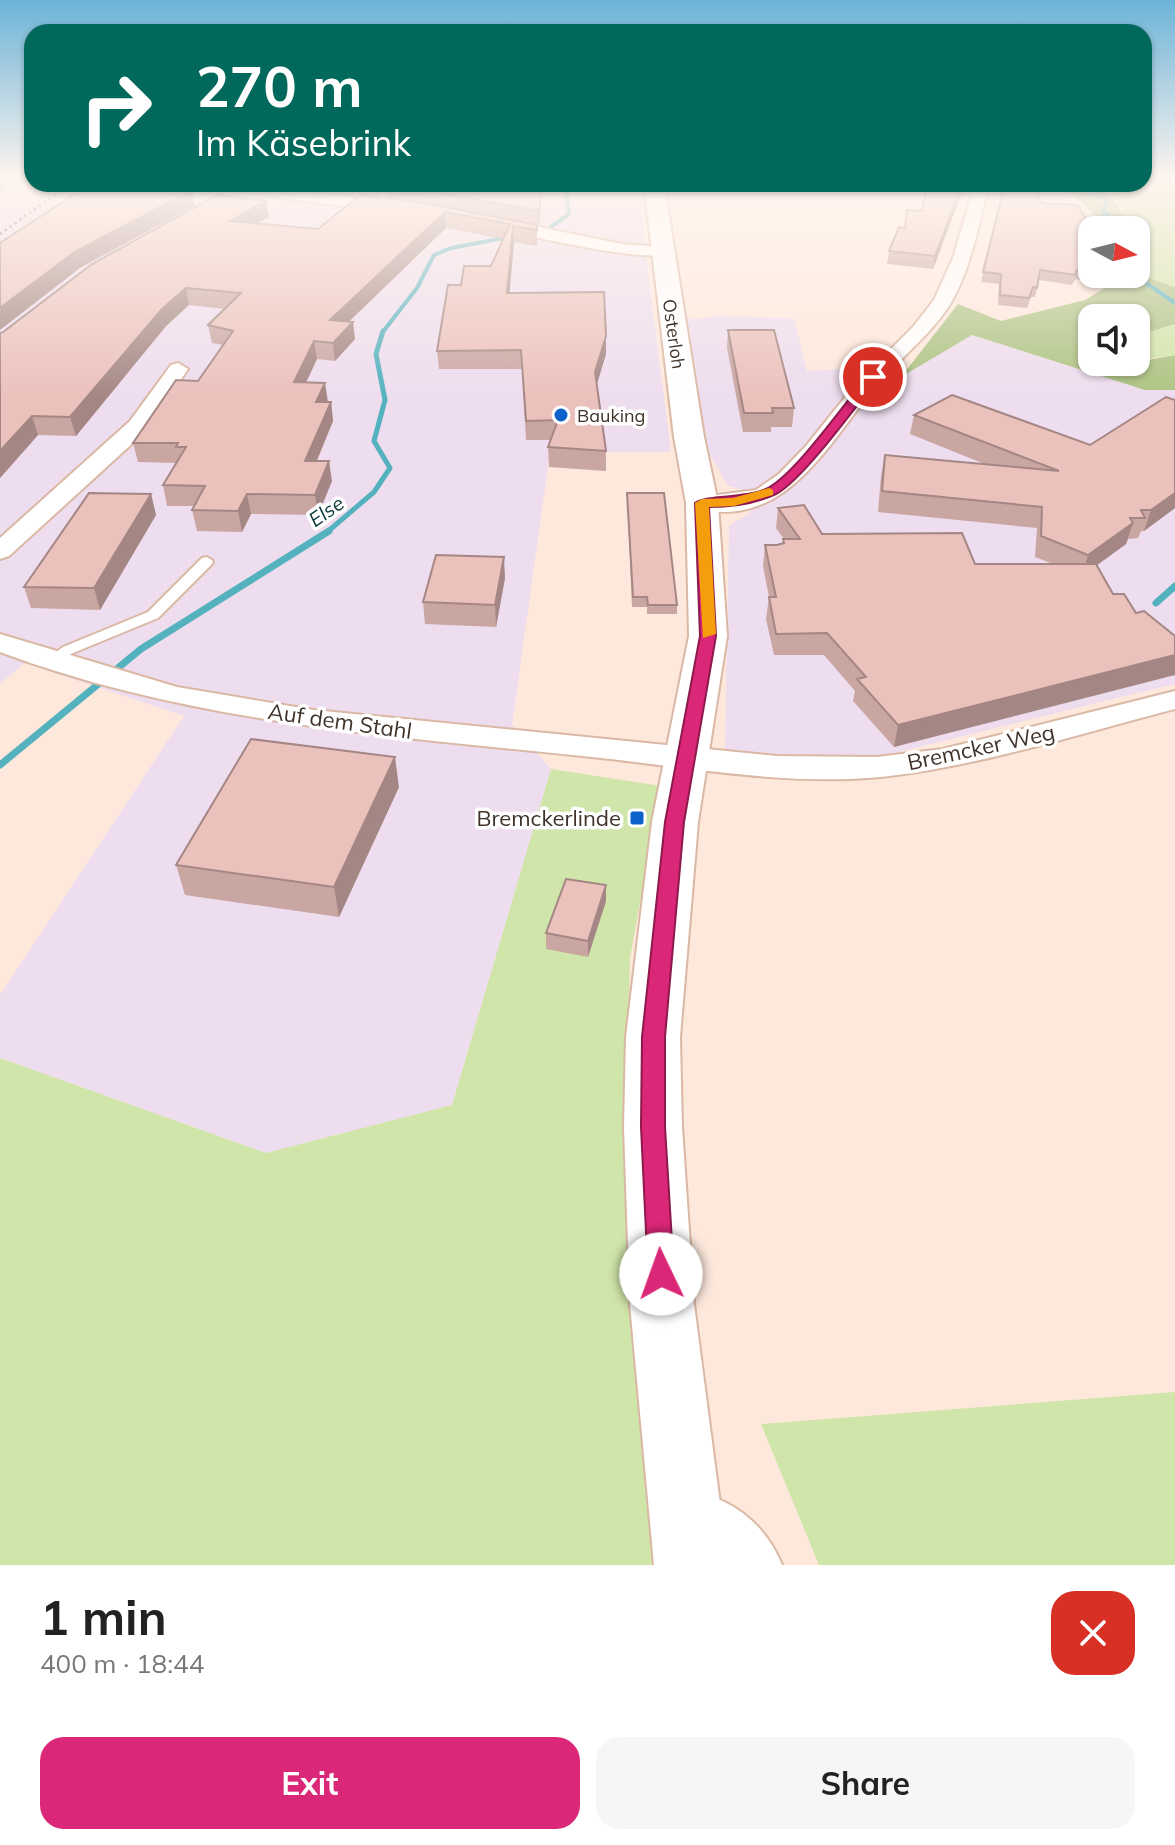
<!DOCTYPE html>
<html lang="en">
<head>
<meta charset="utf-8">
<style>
	body { margin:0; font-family:Mulish,sans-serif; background:#f6f6f6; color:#222; height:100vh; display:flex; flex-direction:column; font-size:30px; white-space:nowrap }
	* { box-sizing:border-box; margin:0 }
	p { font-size:26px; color:#767676 }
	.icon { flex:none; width:44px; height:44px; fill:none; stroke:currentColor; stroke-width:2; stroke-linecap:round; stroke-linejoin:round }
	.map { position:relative; height:1565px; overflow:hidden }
	.drawer { display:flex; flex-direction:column; background:#fff; flex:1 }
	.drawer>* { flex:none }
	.guide { position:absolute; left:24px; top:24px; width:1128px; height:168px; border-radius:24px; box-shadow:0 2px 6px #0004; background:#00695c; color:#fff; overflow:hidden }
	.needle { width:52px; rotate:97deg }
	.tools { position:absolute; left:1078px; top:216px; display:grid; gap:16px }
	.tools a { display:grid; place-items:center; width:72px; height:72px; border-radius:16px; background:#fff; box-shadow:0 2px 6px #0004; font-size:40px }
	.pin { position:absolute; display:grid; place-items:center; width:68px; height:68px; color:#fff; margin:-34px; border:4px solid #fff; border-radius:50%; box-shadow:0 2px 8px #0007 }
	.me { position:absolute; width:88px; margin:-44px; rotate:357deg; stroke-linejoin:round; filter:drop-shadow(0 0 6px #0008) }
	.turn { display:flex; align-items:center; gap:28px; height:168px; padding:0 40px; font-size:36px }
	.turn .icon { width:104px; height:104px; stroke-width:2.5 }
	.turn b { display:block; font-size:56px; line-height:68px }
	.round { display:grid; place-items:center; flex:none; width:84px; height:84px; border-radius:24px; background:#f6f6f6 }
	.head { display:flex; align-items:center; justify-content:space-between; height:136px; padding:0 40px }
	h1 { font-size:48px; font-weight:700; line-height:60px }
	.cta { display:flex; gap:16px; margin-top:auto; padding:16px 40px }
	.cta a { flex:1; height:92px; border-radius:24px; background:#db2777; color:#fff; font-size:32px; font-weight:700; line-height:92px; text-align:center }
	.cta a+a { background:#f6f6f6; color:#222 }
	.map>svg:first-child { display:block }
</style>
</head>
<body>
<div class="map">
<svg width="1175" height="1565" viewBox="0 0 1175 1565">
	<rect width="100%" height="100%" fill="#fee8dc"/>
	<!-- industrial -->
	<path fill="#eeddef" d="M 0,178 L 32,178 L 32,184 L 642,184 L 643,235 L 671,452 L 550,452 L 512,725 L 551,769 L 452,1105 L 266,1153 L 0,1058 L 0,995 L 184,716 L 25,663 L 0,684 Z
		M 717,316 L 794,318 L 807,371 L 856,368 L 901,377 L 972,335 L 1145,390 L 1175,390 L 1175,684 L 882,756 L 725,754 L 729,526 L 750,513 L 743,490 L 728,486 L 699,435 L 684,320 Z"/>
	<!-- green -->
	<path fill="#d0e5a9" d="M 1144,178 L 1175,178 L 1175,287 L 1146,277 L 1136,250 L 1136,230 L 1129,230 L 1119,204 L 1091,184 L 1144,184 Z
		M 1175,324 L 1175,355 L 1136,360 L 1136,336 Z
		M 551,769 L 661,786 L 630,958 L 626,1149 L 663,1565 L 0,1565 L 0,1058 L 266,1153 L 452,1105 Z
		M 1175,1392 L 1175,1565 L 819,1565 L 761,1424 Z"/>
	<!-- forest -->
	<path fill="#acc382" d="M 1053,184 C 1096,184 1113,187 1129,230 L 1110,230 L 1078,199 Z
		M 1136,250 L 1146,277 L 1175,287 L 1175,324 L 1136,336 L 1136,318 L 1092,318 L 1092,349 L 1088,351 L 1092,353 L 1092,362 L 1136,362 L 1175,355 L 1175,390 L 1145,390 L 972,335 L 901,377 L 958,304 L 1001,321 L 1085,300 L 1123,277 L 1122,274 L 1136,274 Z"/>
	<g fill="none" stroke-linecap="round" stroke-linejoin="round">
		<!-- stream-far2 -->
		<path stroke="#53b2be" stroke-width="4" d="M 1075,184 L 1107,200 L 1104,211 L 1123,230
			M 548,229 L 569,214 L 565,184
			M 1133,274 L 1175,303
			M 382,333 L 417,288 L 434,255 L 451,248 L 509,237"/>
		<!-- stream-far1 -->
		<path stroke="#53b2be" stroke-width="5" d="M 326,533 L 374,492 L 390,468 L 374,441 L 385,400 L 376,354 L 383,331"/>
		<!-- stream -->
		<path stroke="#53b2be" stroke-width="7" d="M 1156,603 L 1175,586
			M 0,765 L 141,649 L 329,531"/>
		<!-- lane casing -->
		<g stroke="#dab8a4" stroke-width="4">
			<path id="lane" d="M 383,184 L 391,184 L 382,205 L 375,207 Z
				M 207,557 L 213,561 L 212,564 L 158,618 L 73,653 L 51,665 L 44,661 L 63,647 L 148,612 L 202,558 Z"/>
		</g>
		<!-- street casing -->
		<g stroke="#dab8a4" stroke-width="4">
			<path id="street" d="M 225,184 L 241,184 L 236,190 L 261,188 L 262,184 L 276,184 L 278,189 L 393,202 L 401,207 L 393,212 L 265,196 L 243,200 L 218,191 Z
				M 975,184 L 989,184 C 979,223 972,265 952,301 C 933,333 903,355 879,383 C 828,441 788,532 694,508 L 690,503 L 694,498 L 756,490 L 779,474 L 806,446 L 854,386 L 913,327 L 934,300 L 953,258 Z
				M 494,218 L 622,244 L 662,247 L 670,252 C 655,266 515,233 488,226 L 486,223 Z
				M 178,363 L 188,369 L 146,431 L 9,556 L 0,559 L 0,538 L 130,421 L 171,365 Z
				M 0,634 L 177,687 L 314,710 L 777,756 L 877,757 L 943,749 L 1175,691 L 1175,709 C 1078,734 981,766 881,777 C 787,786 686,767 592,757 C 392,736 190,723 0,652 Z
				M 686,1490 C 732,1498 764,1522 782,1565 L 723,1565 L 700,1546 L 667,1536 L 659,1517 L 667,1498 Z"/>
		</g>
		<!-- secondary casing -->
		<g stroke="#dab8a4" stroke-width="4">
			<path id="secondary" d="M 644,184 L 664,184 L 704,437 L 718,503 L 727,636 L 698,822 L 680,1037 L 682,1127 L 694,1304 L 728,1565 L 654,1565 L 630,1304 L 624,1127 L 626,1037 L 652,822 L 689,636 L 686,503 L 674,437 Z"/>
		</g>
		<!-- lane -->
		<use href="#lane" fill="#fff" fill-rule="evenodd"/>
		<!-- street -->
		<use href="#street" fill="#fff" fill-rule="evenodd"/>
		<!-- secondary -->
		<use href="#secondary" fill="#fff" fill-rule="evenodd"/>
		<!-- rail -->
		<path stroke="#726259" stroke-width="3" stroke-dasharray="2 4" stroke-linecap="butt" d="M 0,234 L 70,184"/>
	</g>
	<!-- wall -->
	<path fill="#caa6a2" d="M 304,184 L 357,184 L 357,186 L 305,189 Z
		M 929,184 L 965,184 L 933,269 L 887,264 L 889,251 L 922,211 Z
		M 1005,184 L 1092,230 L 1092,274 L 1094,274 L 1090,282 L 1075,279 L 1072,285 L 1039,280 L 1035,297 L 1031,297 L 1027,308 L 998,305 L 999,284 L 981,282 Z
		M 387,185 L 541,192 L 539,225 L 526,222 L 537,225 L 537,246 L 514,242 L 509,293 L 606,354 L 596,385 L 606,451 L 606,471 L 549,467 L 548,447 L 551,440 L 526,440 L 522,369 L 439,369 L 437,351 L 461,285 L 491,266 L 503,239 L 446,228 L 349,321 L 355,339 L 335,361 L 317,359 L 306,383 L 327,402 L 331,402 L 333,421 L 317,461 L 332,481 L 318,515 L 251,514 L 242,532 L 197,531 L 192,510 L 194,506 L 167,506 L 163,485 L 176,463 L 138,462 L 133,443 L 198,381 L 223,345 L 212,343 L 208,325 L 225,309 L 189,305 L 166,326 L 76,436 L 38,435 L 0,478 L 0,333 L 269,217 L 257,223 L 318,229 L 388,198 Z
		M 728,330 L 794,408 L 792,427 L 771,427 L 771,432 L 743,432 L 727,348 Z
		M 1175,400 L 1175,508 L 1144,531 L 1141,531 L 1138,538 L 1128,539 L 1126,544 L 1097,565 L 894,747 L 853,701 L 855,691 L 824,655 L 774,655 L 766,619 L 769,597 L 763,566 L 765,545 L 777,545 L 783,543 L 784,539 L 776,528 L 778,508 L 822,534 L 975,564 L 1053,564 L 1035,557 L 1037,528 L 878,512 L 881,475 L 885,455 L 987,465 L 910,434 L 914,415 L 1090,445 Z
		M 627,493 L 677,605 L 677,614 L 647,614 L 647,607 L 632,607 Z
		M 151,494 L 156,515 L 100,610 L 31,608 L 24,587 Z
		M 505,578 L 496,627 L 425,624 L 423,602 Z
		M 399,787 L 339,917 L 185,895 L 176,865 Z
		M 606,901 L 588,957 L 546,949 L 546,933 Z"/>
	<!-- shaded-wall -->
	<path fill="#a48784" d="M 0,178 L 15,178 L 0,192 Z
		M 182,184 L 205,184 L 192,194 L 194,206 L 80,268 L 0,330 L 0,308 L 76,251 Z
		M 962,184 L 965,184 L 933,269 L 935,256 Z
		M 541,192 L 541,206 L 539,225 L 539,211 Z
		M 266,201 L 269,217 L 232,237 L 230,221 Z
		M 445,212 L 446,228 L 333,337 L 330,320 Z
		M 513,226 L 514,242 L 508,310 L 507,293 Z
		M 186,288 L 189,305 L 166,326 L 76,436 L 70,417 L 162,309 Z
		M 353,322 L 355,339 L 335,361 L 333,343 Z
		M 606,336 L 606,354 L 595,391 L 595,372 Z
		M 314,341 L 317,359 L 297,401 L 294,382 Z
		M 325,383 L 328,402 L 316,402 Z
		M 331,402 L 333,421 L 308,481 L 305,461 Z
		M 32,416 L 38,435 L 0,478 L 0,451 Z
		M 329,461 L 332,481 L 318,515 L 315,495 Z
		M 1175,493 L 1175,508 L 1144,531 L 1151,510 Z
		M 151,494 L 156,515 L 100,610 L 94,588 Z
		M 247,494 L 251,514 L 242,532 L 238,511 Z
		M 1133,523 L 1126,544 L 1082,576 L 1088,555 Z
		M 504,557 L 505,578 L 496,627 L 495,605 Z
		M 1175,655 L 1175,675 L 894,747 L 898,725 Z
		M 395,757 L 399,787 L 339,917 L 334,887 Z
		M 606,885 L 606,901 L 588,957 L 588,941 Z"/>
	<!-- building -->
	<path fill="#ebc1bc" stroke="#a48784" stroke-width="2" d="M 84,184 L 182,184 L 176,189 L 191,191 L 76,251 L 0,308 L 0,243 L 78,192 Z
		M 387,184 L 534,184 L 534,192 L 541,192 L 539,211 Z
		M 929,184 L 962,184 L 935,256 L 889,251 L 899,227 L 905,228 L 907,210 L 922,211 L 926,191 Z
		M 1005,184 L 1035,184 L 1041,203 L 1078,205 L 1092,230 L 1092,272 L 1077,270 L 1075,275 L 1040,270 L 1037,288 L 1033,287 L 1029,298 L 1000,295 L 1001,274 L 983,272 Z
		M 217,195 L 266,201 L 230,221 L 318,229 L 360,195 L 426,203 L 537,225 L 537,230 L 513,226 L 507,293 L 604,292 L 606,336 L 595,372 L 606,451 L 548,447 L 558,420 L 526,421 L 521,350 L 437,351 L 448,285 L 461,285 L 464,266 L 491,266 L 510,224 L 445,212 L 330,320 L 353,322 L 333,343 L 314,341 L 294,382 L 325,383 L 316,402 L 331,402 L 305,461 L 329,461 L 315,495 L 247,494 L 238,511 L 192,510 L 205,486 L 163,485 L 186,447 L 176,447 L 178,443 L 133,443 L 176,380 L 198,381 L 233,331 L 208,325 L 241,293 L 186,288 L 162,309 L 70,417 L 32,416 L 0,451 L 0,333 L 3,332 L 92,264 Z
		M 728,330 L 774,330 L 794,408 L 772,408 L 773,413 L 744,413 Z
		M 952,395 L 1090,445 L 1166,397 L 1175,400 L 1175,493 L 1151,510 L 1141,510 L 1145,518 L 1130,518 L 1133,523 L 1088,555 L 1041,536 L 1042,507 L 882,491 L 885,455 L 1059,471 L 914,415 Z
		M 89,493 L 151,494 L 94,588 L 24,587 Z
		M 627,493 L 664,493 L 677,605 L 648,605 L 647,597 L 633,597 Z
		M 804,505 L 822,534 L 962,533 L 975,564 L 1096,564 L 1113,594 L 1124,594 L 1136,613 L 1144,611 L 1175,636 L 1175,655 L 898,725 L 857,679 L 866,677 L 827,633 L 776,634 L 769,597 L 776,597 L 765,545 L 777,545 L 784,543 L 783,539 L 800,539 L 778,508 Z
		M 436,555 L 504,557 L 495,605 L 423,602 Z
		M 251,739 L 395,757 L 334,887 L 176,865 Z
		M 566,879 L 606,885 L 588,941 L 546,933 Z"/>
	<!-- sky -->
	<linearGradient id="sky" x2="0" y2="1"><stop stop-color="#6cb3d7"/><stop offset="0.45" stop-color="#fff5ef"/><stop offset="1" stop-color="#fff5ef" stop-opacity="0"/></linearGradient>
	<rect width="1175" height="398" fill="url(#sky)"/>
	<!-- route -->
	<path fill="#db2777" stroke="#8e194d" stroke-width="2" d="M 869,375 L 879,377 C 858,404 802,481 776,494 C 755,504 731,507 709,507 L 716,636 L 684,822 L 665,1037 L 665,1127 L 674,1274 L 670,1283 L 661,1287 L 652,1283 L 648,1274 L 641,1127 L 642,1037 L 665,822 L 700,636 L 695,503 C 707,494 747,499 768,488 C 798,471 844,403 869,375 Z"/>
	<!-- slow -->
	<path fill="#f59e0b" d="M 769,488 L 773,490 L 773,495 L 734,506 L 709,507 L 716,634 L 703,638 L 695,503 L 702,499 L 733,498 Z"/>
	<!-- markers -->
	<g fill="#0d61cb" stroke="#fff" stroke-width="3">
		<circle cx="561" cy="415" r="8"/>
		<rect x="629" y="810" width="16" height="16" rx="4"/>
	</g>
	<g text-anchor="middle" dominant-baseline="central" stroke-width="7" stroke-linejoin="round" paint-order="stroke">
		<!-- far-street labels -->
		<g font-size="18" fill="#3f322a" stroke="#fff">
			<text transform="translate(674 334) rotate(82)">Osterloh</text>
		</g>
		<!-- far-poi labels -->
		<g font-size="18" fill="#3f322a" stroke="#fff" text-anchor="start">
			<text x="577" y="415">Bauking</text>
		</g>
		<!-- far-water labels -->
		<g font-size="20" font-style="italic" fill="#033238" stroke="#fff">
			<text transform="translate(326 511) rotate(-35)">Else</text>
		</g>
		<!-- street labels -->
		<g font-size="22" fill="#3f322a" stroke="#fff">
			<text transform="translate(340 721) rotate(8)">Auf dem Stahl</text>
			<text transform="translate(981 747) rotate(-12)">Bremcker Weg</text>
		</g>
		<!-- poi labels -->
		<g font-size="22" fill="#3f322a" stroke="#fff" text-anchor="end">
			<text x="621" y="818">Bremckerlinde</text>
		</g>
	</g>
</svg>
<div class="tools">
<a><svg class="needle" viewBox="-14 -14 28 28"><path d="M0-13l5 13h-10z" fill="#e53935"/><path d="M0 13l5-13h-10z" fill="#767676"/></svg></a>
<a><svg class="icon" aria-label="sound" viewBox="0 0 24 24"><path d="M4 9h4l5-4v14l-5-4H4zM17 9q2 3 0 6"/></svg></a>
</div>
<div class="pin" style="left:873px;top:377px;background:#d93025"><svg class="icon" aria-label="arrive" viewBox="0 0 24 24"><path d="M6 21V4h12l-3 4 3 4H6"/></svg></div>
<svg class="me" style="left:661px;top:1274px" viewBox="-20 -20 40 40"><circle r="19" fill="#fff"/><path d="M0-13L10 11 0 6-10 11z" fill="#db2777"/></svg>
<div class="guide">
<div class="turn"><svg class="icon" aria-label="right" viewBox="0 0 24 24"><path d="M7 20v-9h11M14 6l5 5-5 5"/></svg><div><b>270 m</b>Im Käsebrink</div></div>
</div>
</div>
<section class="drawer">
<div class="head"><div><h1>1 min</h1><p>400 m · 18:44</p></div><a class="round" style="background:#d93025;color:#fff"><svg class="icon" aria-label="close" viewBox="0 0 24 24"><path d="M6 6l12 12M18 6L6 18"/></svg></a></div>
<div class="cta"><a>Exit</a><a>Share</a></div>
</section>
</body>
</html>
